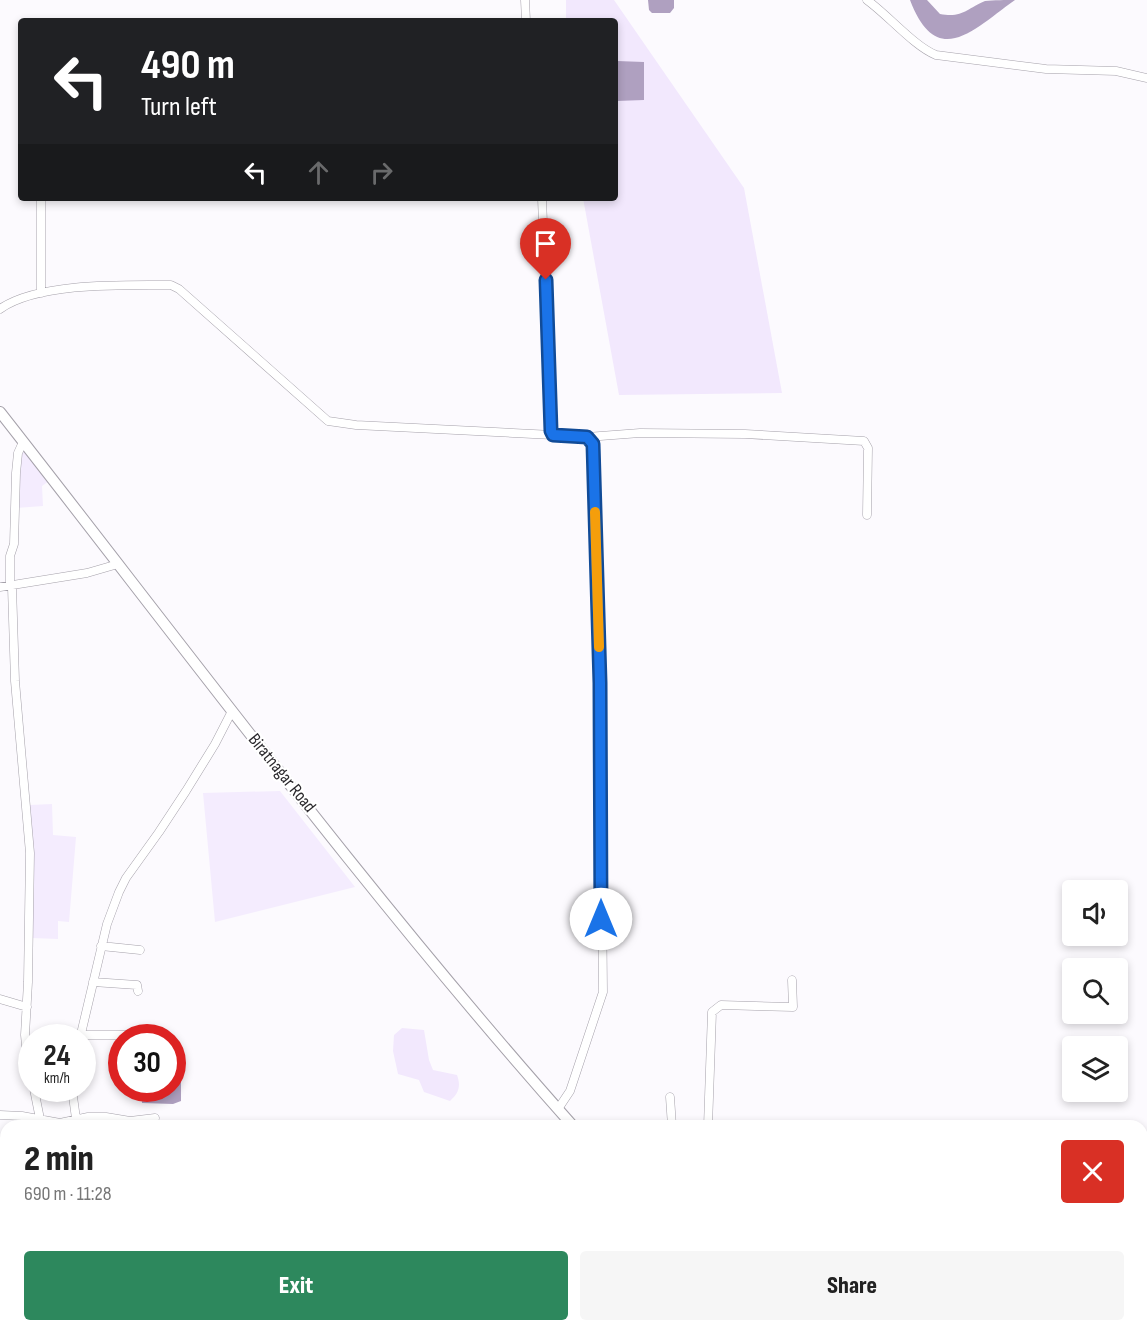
<!DOCTYPE html>
<html lang="en">
<head>
<meta charset="utf-8">
<style>
	body { margin:0; font-family:"Sofia Sans Condensed",sans-serif; background:#f6f6f6; color:#222; height:100vh; display:flex; flex-direction:column; font-size:22px; white-space:nowrap }
	* { box-sizing:border-box; margin:0 }
	p { font-size:20px; color:#767676 }
	.icon { flex:none; width:33px; height:33px; fill:none; stroke:currentColor; stroke-width:2; stroke-linecap:round; stroke-linejoin:round }
	.map { position:relative; flex:1; overflow:hidden }
	.details { position:absolute; left:0px; top:1120px; width:1148px; height:212px; display:flex; flex-direction:column; background:#fff; border-radius:18px 18px 0 0; box-shadow:0 3px 9px #0003 }
	.details>* { flex:none }
	.hud { position:absolute; left:18px; top:18px; width:600px; height:183px; border-radius:6px; box-shadow:0 3px 9px #0003; background:#202124; color:#fff; overflow:hidden }
	.tools { position:absolute; left:1062px; top:880px; display:grid; gap:12px }
	.tools a { display:grid; place-items:center; width:66px; height:66px; border-radius:6px; background:#fff; box-shadow:0 3px 9px #0003; font-size:30px }
	.speed { position:absolute; left:18px; top:1024px; display:flex; gap:12px; font-size:30px; font-weight:700; text-align:center }
	.speed>* { display:grid; place-content:center; width:78px; height:78px; border-radius:50%; background:#fff; box-shadow:0 3px 9px #0003; line-height:1 }
	.speed small { font-size:15px; font-weight:400 }
	.speed .limit { border:9px solid #d22; background:#fff; color:#111 }
	.pin { position:absolute; display:grid; place-items:center; width:51px; height:51px; color:#fff; margin:-62px -26px; border-radius:50% 50% 50% 0; rotate:-45deg; box-shadow:0 0 6px #0007 }
	.pin .icon { rotate:45deg }
	.me { position:absolute; width:66px; margin:-33px; rotate:0deg; stroke-linejoin:round; filter:drop-shadow(0 0 4px #0008) }
	.turn { display:flex; align-items:center; gap:21px; height:126px; padding:0 24px; font-size:27px }
	.turn .icon { width:78px; height:78px; stroke-width:2.5 }
	.turn b { display:block; font-size:42px; line-height:51px }
	.lanes { display:flex; align-items:center; height:57px; padding:0 24px; background:#0003; justify-content:center; gap:30px; direction:ltr }
	.lanes .off { opacity:.35 }
	.round { display:grid; place-items:center; flex:none; width:63px; height:63px; border-radius:6px; background:#f6f6f6 }
	.headline { display:flex; align-items:center; justify-content:space-between; height:102px; padding:0 24px }
	h1 { font-size:36px; font-weight:800; line-height:45px }
	.action { display:flex; gap:12px; margin-top:auto; padding:12px 24px }
	.action a { flex:1; height:69px; border-radius:6px; background:#2d885d; color:#fff; font-size:24px; font-weight:800; line-height:69px; text-align:center }
	.action a+a { background:#f6f6f6; color:#222 }
	.map>svg:first-child { display:block }
</style>
</head>
<body>
<div class="map">
<svg width="1147" height="1331" viewBox="0 0 1147 1331">
	<rect width="100%" height="100%" fill="#fcfafe"/>
	<!-- built -->
	<path fill="#f4ecfe" d="M 24,448 L 49,481 L 42,486 L 43,506 L 16,508 L 21,456 Z
		M 280,791 L 355,887 L 215,922 L 203,793 Z
		M 52,804 L 53,835 L 76,837 L 69,922 L 58,921 L 58,939 L 32,938 L 30,805 Z"/>
	<!-- green -->
	<path fill="#f2e8fd" d="M 566,0 L 614,0 L 744,188 L 782,393 L 619,395 L 583,198 L 615,198 L 615,21 L 566,21 Z
		M 402,1028 L 424,1030 L 429,1060 L 433,1070 L 457,1075 C 461,1086 459,1093 450,1101 L 424,1092 L 419,1080 L 398,1074 L 393,1051 L 394,1035 Z
		M 210,1326 L 375,1326 L 376,1331 L 211,1331 Z"/>
	<!-- water -->
	<path fill="#afa0c0" d="M 648,0 L 674,0 L 674,8 L 670,13 L 652,13 L 649,10 Z
		M 910,0 L 927,0 L 940,14 C 963,18 966,9 985,1 C 993,0 1006,0 1015,0 C 974,29 937,71 910,0 Z
		M 617,61 L 644,62 L 644,100 L 616,101 Z
		M 173,1076 L 179,1078 L 181,1082 L 181,1101 L 173,1104 L 142,1103 L 141,1089 L 172,1089 Z"/>
	<g fill="none" stroke-linecap="round" stroke-linejoin="round">
		<!-- stream -->
		<path stroke="#afa0c0" stroke-width="2" d="M 1142,1258 L 1147,1259"/>
		<!-- minor casing -->
		<g stroke="#a5a1aa" stroke-width="9">
			<path id="minor" d="M 525,0 L 526,21
				M 867,0 C 889,16 914,46 936,55 L 1046,69 L 1116,71 L 1147,78
				M 41,198 L 41,293
				M 542,198 L 551,431 L 553,435 L 587,437 L 593,444 L 600,683 L 603,992 L 570,1091 L 558,1109
				M 0,309 C 38,282 125,285 171,285 L 179,289 L 328,421 L 356,425 L 553,435
				M 587,437 L 640,433 L 745,434 L 864,441 L 868,448 L 867,515
				M 23,442 L 18,453 L 16,473 L 14,544 L 10,556 L 10,584 L 12,587 L 15,681 L 30,853 L 28,982 L 25,1035 L 27,1057 L 32,1079
				M 0,587 L 87,573 L 118,564
				M 101,946 L 140,950
				M 93,982 L 137,985 L 138,991
				M 0,999 L 27,1007
				M 80,1035 L 141,1035
				M 80,1038 L 107,924 L 119,892 L 126,878 L 159,832 L 186,791 L 215,744 L 232,711
				M 34,1089 L 40,1119
				M 72,1089 L 77,1126
				M 670,1097 L 672,1126
				M 0,1115 L 22,1116 L 60,1123 L 88,1117 L 106,1117 L 130,1121 L 155,1118
				M 708,1126 L 712,1012 L 721,1005 L 793,1007 L 792,980
				M 1142,1253 L 1147,1252
				M 112,1326 L 116,1331
				M 457,1326 L 458,1331
				M 583,1326 L 583,1331
				M 625,1326 L 625,1331
				M 933,1326 L 935,1331
				M 1106,1326 L 1106,1331
				M 536,1331 L 537,1326"/>
		</g>
		<!-- major casing -->
		<g stroke="#a5a1aa" stroke-width="12">
			<path id="major" d="M 0,412 C 188,652 370,898 573,1126
				M 746,1326 L 750,1331"/>
		</g>
		<!-- minor -->
		<use href="#minor" stroke="#fff" stroke-width="8"/>
		<!-- major -->
		<use href="#major" stroke="#fff" stroke-width="10"/>
	</g>
	<g fill="none" stroke-linecap="round" stroke-linejoin="round">
		<!-- route casing -->
		<g stroke="#114b97" stroke-width="15">
			<path id="route" d="M 546,280 L 551,431 L 553,435 L 587,437 L 593,444 L 600,683 L 601,919"/>
		</g>
		<!-- route -->
		<use href="#route" stroke="#1a73e8" stroke-width="10"/>
		<!-- slow -->
		<path stroke="#f59e0b" stroke-width="10" d="M 595,512 L 599,647"/>
	</g>
	<g text-anchor="middle" dominant-baseline="central" stroke-width="4.5" stroke-linejoin="round" paint-order="stroke">
		<!-- street labels -->
		<g font-size="18" fill="#2c2a2e" stroke="#fff">
			<text transform="translate(282 773) rotate(51)">Biratnagar Road</text>
		</g>
	</g>
</svg>
<div class="tools">
<a><svg class="icon" aria-label="sound" viewBox="0 0 24 24"><path d="M4 9h4l5-4v14l-5-4H4zM17 9q2 3 0 6"/></svg></a>
<a><svg class="icon" aria-label="search" viewBox="0 0 24 24"><circle cx="10" cy="10" r="6"/><path d="M15 15l6 6"/></svg></a>
<a><svg class="icon" aria-label="layers" viewBox="0 0 24 24"><path d="M12 4l9 5-9 5-9-5zM3 14l9 5 9-5"/></svg></a>
</div>
<div class="speed"><div>24<small>km/h</small></div><div class="limit">30</div></div>
<div class="pin" style="left:546px;top:280px;background:#d93025"><svg class="icon" aria-label="arrive" viewBox="0 0 24 24"><path d="M6 21V4h12l-3 4 3 4H6"/></svg></div>
<svg class="me" style="left:601px;top:919px" viewBox="-20 -20 40 40"><circle r="19" fill="#fff"/><path d="M0-13L10 11 0 6-10 11z" fill="#1a73e8"/></svg>
<div class="hud">
<div class="turn"><svg class="icon" aria-label="left" viewBox="0 0 24 24"><path d="M17 20v-9H6M10 6l-5 5 5 5"/></svg><div><b>490 m</b>Turn left</div></div>
<div class="lanes"><svg class="icon" aria-label="left" viewBox="0 0 24 24"><path d="M17 20v-9H6M10 6l-5 5 5 5"/></svg><svg class="icon off" aria-label="ahead" viewBox="0 0 24 24"><path d="M12 20V5M6 11l6-6 6 6"/></svg><svg class="icon off" aria-label="right" viewBox="0 0 24 24"><path d="M7 20v-9h11M14 6l5 5-5 5"/></svg></div>
</div>
<section class="details">
<div class="headline"><div><h1>2 min</h1><p>690 m · 11:28</p></div><a class="round" style="background:#d93025;color:#fff"><svg class="icon" aria-label="close" viewBox="0 0 24 24"><path d="M6 6l12 12M18 6L6 18"/></svg></a></div>
<div class="action"><a>Exit</a><a>Share</a></div>
</section>
</div>
</body>
</html>
